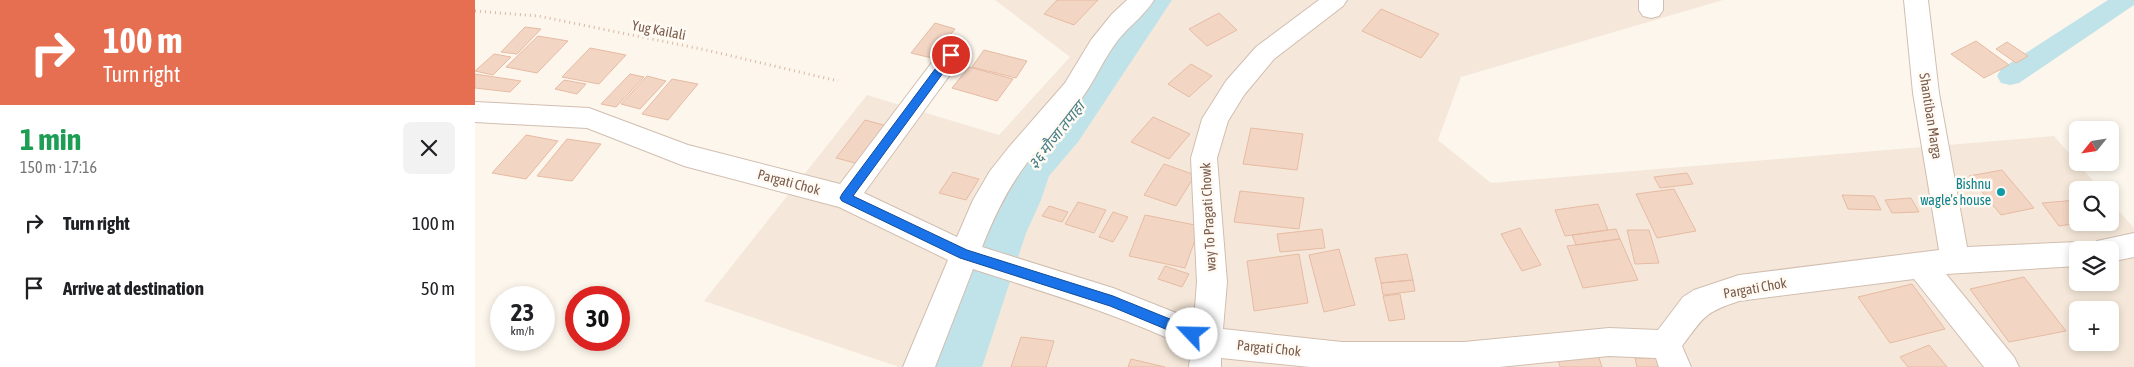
<!DOCTYPE html>
<html lang="en">
<head>
<meta charset="utf-8">
<style>
	body { margin:0; font-family:"Asap Condensed","Noto Sans Devanagari",sans-serif; background:#f2f2f2; color:#202124; height:100vh; display:flex; flex-direction:column; font-size:19px; white-space:nowrap }
	* { box-sizing:border-box; margin:0 }
	p { font-size:16px; color:#757577 }
	.icon { flex:none; width:28px; height:28px; fill:none; stroke:currentColor; stroke-width:2; stroke-linecap:round; stroke-linejoin:round }
	.map { position:relative; flex:1; overflow:hidden }
	.details { display:flex; flex-direction:column; background:#fff; width:475px }
	.details>* { flex:none }
	.hud { background:#e76f51; color:#fff; overflow:hidden }
	.needle { width:32px; rotate:240deg }
	.tools { position:absolute; left:1594px; top:121px; display:grid; gap:10px }
	.tools a { display:grid; place-items:center; width:50px; height:50px; border-radius:8px; background:#fff; box-shadow:0 2px 8px #0003; font-size:25px }
	.speed { position:absolute; left:15px; top:286px; display:flex; gap:10px; font-size:25px; font-weight:700; text-align:center }
	.speed>* { display:grid; place-content:center; width:65px; height:65px; border-radius:50%; background:#fff; box-shadow:0 2px 8px #0003; line-height:1 }
	.speed small { font-size:12px; font-weight:400 }
	.speed .limit { border:8px solid #d22; background:#fff; color:#111 }
	.pin { position:absolute; display:grid; place-items:center; width:42px; height:42px; color:#fff; margin:-21px; border:2px solid #fff; border-radius:50%; box-shadow:0 1px 5px #0007 }
	.me { position:absolute; width:55px; margin:-28px; rotate:294deg; stroke-linejoin:round; filter:drop-shadow(0 0 4px #0008) }
	.turn { display:flex; align-items:center; gap:18px; height:105px; padding:0 20px; font-size:22px }
	.turn .icon { width:65px; height:65px; stroke-width:2.5 }
	.turn b { display:block; font-size:35px; line-height:42px }
	.round { display:grid; place-items:center; flex:none; width:52px; height:52px; border-radius:8px; background:#f2f2f2 }
	.overview { display:flex; align-items:center; justify-content:space-between; height:85px; padding:0 20px }
	h1 { font-size:30px; font-weight:700; line-height:38px; color:#1e9e55 }
	ul { padding:0; list-style:none }
	li { display:flex; align-items:center; gap:15px; height:65px; padding:0 20px }
	li div { flex:1 }
	li b { display:block; font-size:19px }
	li em { font-style:normal }
	main { display:flex; flex:1; min-height:0 }
	.map>svg:first-child { display:block }
</style>
</head>
<body>
<main>
<section class="details">
<div class="hud">
<div class="turn"><svg class="icon" aria-label="right" viewBox="0 0 24 24"><path d="M7 20v-9h11M14 6l5 5-5 5"/></svg><div><b>100 m</b>Turn right</div></div>
</div>
<div class="overview"><div><h1>1 min</h1><p>150 m · 17:16</p></div><a class="round"><svg class="icon" aria-label="close" viewBox="0 0 24 24"><path d="M6 6l12 12M18 6L6 18"/></svg></a></div>
<ul>
<li><svg class="icon" aria-label="right" viewBox="0 0 24 24"><path d="M7 20v-9h11M14 6l5 5-5 5"/></svg><div><b>Turn right</b></div><em>100 m</em></li>
<li><svg class="icon" aria-label="arrive" viewBox="0 0 24 24"><path d="M6 21V4h12l-3 4 3 4H6"/></svg><div><b>Arrive at destination</b></div><em>50 m</em></li>
</ul>
</section>
<div class="map">
<svg width="1659" height="367" viewBox="0 0 1659 367">
	<rect width="100%" height="100%" fill="#fdf6ec"/>
	<!-- residential -->
	<path fill="#f5e8da" fill-rule="evenodd" d="M 520,0 L 1248,0 L 986,77 L 963,140 L 1016,183 L 1579,136 L 1626,190 L 1602,190 L 1602,222 L 1635,222 L 1635,201 L 1659,228 L 1659,367 L 424,367 L 229,301 L 392,95 L 524,135 L 595,57 ZM 1602,250 L 1635,250 L 1635,282 L 1602,282 ZM 1602,310 L 1635,310 L 1635,342 L 1602,342 Z"/>
	<g fill="none" stroke-linecap="round" stroke-linejoin="round">
		<!-- canal -->
		<path fill="#bfe3e8" fill-rule="evenodd" d="M 1633,0 L 1659,0 L 1659,5 L 1544,83 L 1535,85 L 1526,83 L 1522,76 L 1526,69 Z"/>
		<!-- river -->
		<path fill="#bfe3e8" fill-rule="evenodd" d="M 656,0 L 697,0 L 603,142 L 574,176 L 566,200 L 551,233 L 507,367 L 453,367 L 501,233 L 537,154 L 571,118 Z"/>
	</g>
	<!-- building -->
	<path fill="#f3d5c3" stroke="#e6bba3" d="M 582,0 L 623,0 L 599,25 L 569,14 Z
		M 906,9 L 964,34 L 946,58 L 887,31 Z
		M 744,13 L 762,30 L 732,46 L 714,29 Z
		M 460,23 L 480,29 L 457,58 L 436,53 Z
		M 50,27 L 66,29 L 42,54 L 26,52 Z
		M 63,36 L 93,41 L 62,73 L 31,67 Z
		M 1501,41 L 1534,65 L 1509,78 L 1476,54 Z
		M 1532,42 L 1553,56 L 1541,63 L 1521,49 Z
		M 115,48 L 151,55 L 124,84 L 87,77 Z
		M 509,50 L 552,61 L 541,78 L 497,67 Z
		M 19,54 L 36,57 L 18,75 L 0,71 Z
		M 716,64 L 737,76 L 714,97 L 693,84 Z
		M 494,67 L 538,79 L 522,101 L 477,88 Z
		M 0,74 L 46,81 L 35,92 L 0,88 Z
		M 155,74 L 169,77 L 141,107 L 126,104 Z
		M 172,76 L 191,81 L 165,109 L 146,104 Z
		M 197,79 L 223,84 L 193,120 L 167,114 Z
		M 89,80 L 111,84 L 102,94 L 80,89 Z
		M 678,117 L 715,134 L 694,159 L 656,142 Z
		M 390,120 L 416,127 L 388,165 L 361,158 Z
		M 776,128 L 828,134 L 822,170 L 768,164 Z
		M 51,135 L 83,141 L 51,179 L 17,173 Z
		M 92,139 L 126,144 L 97,181 L 62,176 Z
		M 689,164 L 720,175 L 701,206 L 669,195 Z
		M 1527,170 L 1559,208 L 1526,215 L 1494,176 Z
		M 478,172 L 504,179 L 491,200 L 464,193 Z
		M 1212,173 L 1218,184 L 1185,188 L 1179,177 Z
		M 1199,189 L 1221,231 L 1182,238 L 1161,194 Z
		M 765,191 L 829,198 L 824,229 L 759,222 Z
		M 1367,195 L 1399,196 L 1406,210 L 1373,209 Z
		M 1436,198 L 1444,212 L 1417,213 L 1410,200 Z
		M 1602,200 L 1602,222 L 1612,222 L 1584,226 L 1567,203 Z
		M 603,202 L 631,210 L 619,233 L 590,224 Z
		M 1123,204 L 1133,230 L 1090,236 L 1080,210 Z
		M 574,206 L 593,212 L 587,222 L 567,216 Z
		M 638,212 L 653,217 L 638,242 L 624,237 Z
		M 670,215 L 725,226 L 710,268 L 654,256 Z
		M 1045,228 L 1066,265 L 1047,271 L 1026,234 Z
		M 847,229 L 850,248 L 805,252 L 802,234 Z
		M 1141,229 L 1145,239 L 1101,245 L 1097,235 Z
		M 1152,230 L 1174,230 L 1184,263 L 1160,264 Z
		M 1145,239 L 1163,280 L 1108,288 L 1092,246 Z
		M 864,249 L 880,305 L 849,312 L 834,255 Z
		M 824,254 L 833,303 L 779,311 L 772,261 Z
		M 932,254 L 938,280 L 906,283 L 900,258 Z
		M 690,266 L 714,274 L 707,287 L 683,279 Z
		M 1549,277 L 1591,331 L 1534,342 L 1495,289 Z
		M 938,280 L 940,291 L 908,295 L 906,283 Z
		M 1437,284 L 1470,329 L 1415,343 L 1383,297 Z
		M 925,294 L 930,319 L 914,321 L 908,296 Z
		M 546,337 L 579,341 L 571,367 L 536,367 Z
		M 1454,345 L 1472,367 L 1433,367 L 1425,357 Z
		M 1123,355 L 1127,367 L 1085,367 L 1083,359 Z
		M 1160,358 L 1182,358 L 1185,367 L 1162,367 Z
		M 656,359 L 690,367 L 653,367 Z"/>
	<g fill="none" stroke-linecap="round" stroke-linejoin="round">
		<!-- minor casing -->
		<g stroke="#d1beb0" stroke-width="2">
			<path id="minor" d="M 652,0 L 679,0 C 670,15 654,26 643,40 C 629,58 620,80 607,98 C 590,121 569,140 552,163 C 532,189 519,217 507,247 L 638,288 L 719,320 L 722,282 L 716,158 L 727,119 L 751,81 L 781,47 L 844,0 L 872,0 L 868,6 L 799,59 L 769,95 L 753,121 L 742,158 L 752,282 L 748,329 L 867,342 L 989,342 L 1134,328 L 1183,330 L 1208,297 L 1219,290 L 1264,275 L 1464,250 L 1438,93 L 1429,0 L 1453,0 L 1464,93 L 1492,247 L 1602,242 L 1612,245 L 1615,250 L 1602,250 L 1602,266 L 1471,274 L 1539,357 L 1544,367 L 1509,367 L 1439,279 L 1264,301 C 1228,313 1229,317 1207,346 L 1216,367 L 1184,367 L 1181,358 L 1134,356 L 1024,367 L 835,367 L 746,358 L 746,367 L 714,367 L 716,349 C 646,315 572,293 498,269 L 460,367 L 428,367 L 473,260 L 364,207 L 209,166 L 112,128 L 0,122 L 0,102 L 114,108 L 213,145 L 365,184 L 467,49 L 476,46 L 485,49 L 488,55 L 485,61 L 389,193 L 482,237 L 498,200 L 515,171 L 534,147 L 590,83 L 616,40 L 637,14 Z
				M 1164,0 L 1188,0 L 1188,10 L 1184,16 L 1176,18 L 1168,16 L 1164,10 Z
				M 1659,233 L 1659,257 L 1635,262 L 1635,250 L 1618,250 L 1622,241 Z"/>
		</g>
		<!-- path -->
		<path stroke="#d9b8a5" stroke-width="3" stroke-dasharray="1 4" stroke-linecap="butt" d="M 0,11 L 63,16 L 231,50 L 363,81"/>
		<!-- minor -->
		<use href="#minor" fill="#fff" fill-rule="evenodd"/>
	</g>
	<!-- route -->
	<path fill="#1a73e8" stroke="#114b97" d="M 476,51 L 479,53 L 479,58 L 378,196 L 492,250 L 638,296 L 722,330 L 723,334 L 722,338 L 717,340 L 635,306 L 485,258 L 367,201 L 365,198 L 367,194 L 472,53 Z"/>
	<!-- markers -->
	<circle fill="#0f9aa8" stroke="#fffaf3" stroke-width="2" cx="1526" cy="192" r="5"/>
	<g text-anchor="middle" dominant-baseline="central" stroke-width="5" stroke-linejoin="round" paint-order="stroke">
		<!-- street labels -->
		<g font-size="14" fill="#7a5c4d" stroke="#fffaf3">
			<text transform="translate(184 30) rotate(11)">Yug Kailali</text>
			<text transform="translate(1456 116) rotate(81)">Shantiban Marga</text>
			<text transform="translate(314 182) rotate(15)">Pargati Chok</text>
			<text transform="translate(733 217) rotate(-93)">way To Pragati Chowk</text>
			<text transform="translate(1280 288) rotate(-10)">Pargati Chok</text>
			<text transform="translate(794 348) rotate(6)">Pargati Chok</text>
		</g>
		<!-- culture labels -->
		<g font-size="14" fill="#0d838f" stroke="#fffaf3" text-anchor="end">
			<text x="1516" y="184">Bishnu<tspan x="1516" dy="16">wagle's house</tspan></text>
		</g>
		<!-- water labels -->
		<g font-size="15" font-style="italic" fill="#437c86" stroke="#fffaf3">
			<text transform="translate(581 135) rotate(-52)">३६ मौजा तपाहा</text>
		</g>
	</g>
</svg>
<div class="tools">
<a><svg class="needle" viewBox="-14 -14 28 28"><path d="M0-13l5 13h-10z" fill="#e53935"/><path d="M0 13l5-13h-10z" fill="#757577"/></svg></a>
<a><svg class="icon" aria-label="search" viewBox="0 0 24 24"><circle cx="10" cy="10" r="6"/><path d="M15 15l6 6"/></svg></a>
<a><svg class="icon" aria-label="layers" viewBox="0 0 24 24"><path d="M12 4l9 5-9 5-9-5zM3 14l9 5 9-5"/></svg></a>
<a>+</a>
</div>
<div class="speed"><div>23<small>km/h</small></div><div class="limit">30</div></div>
<div class="pin" style="left:476px;top:55px;background:#d93025"><svg class="icon" aria-label="arrive" viewBox="0 0 24 24"><path d="M6 21V4h12l-3 4 3 4H6"/></svg></div>
<svg class="me" style="left:717px;top:334px" viewBox="-20 -20 40 40"><circle r="19" fill="#fff"/><path d="M0-13L10 11 0 6-10 11z" fill="#1a73e8"/></svg>
</div>
</main>
</body>
</html>
